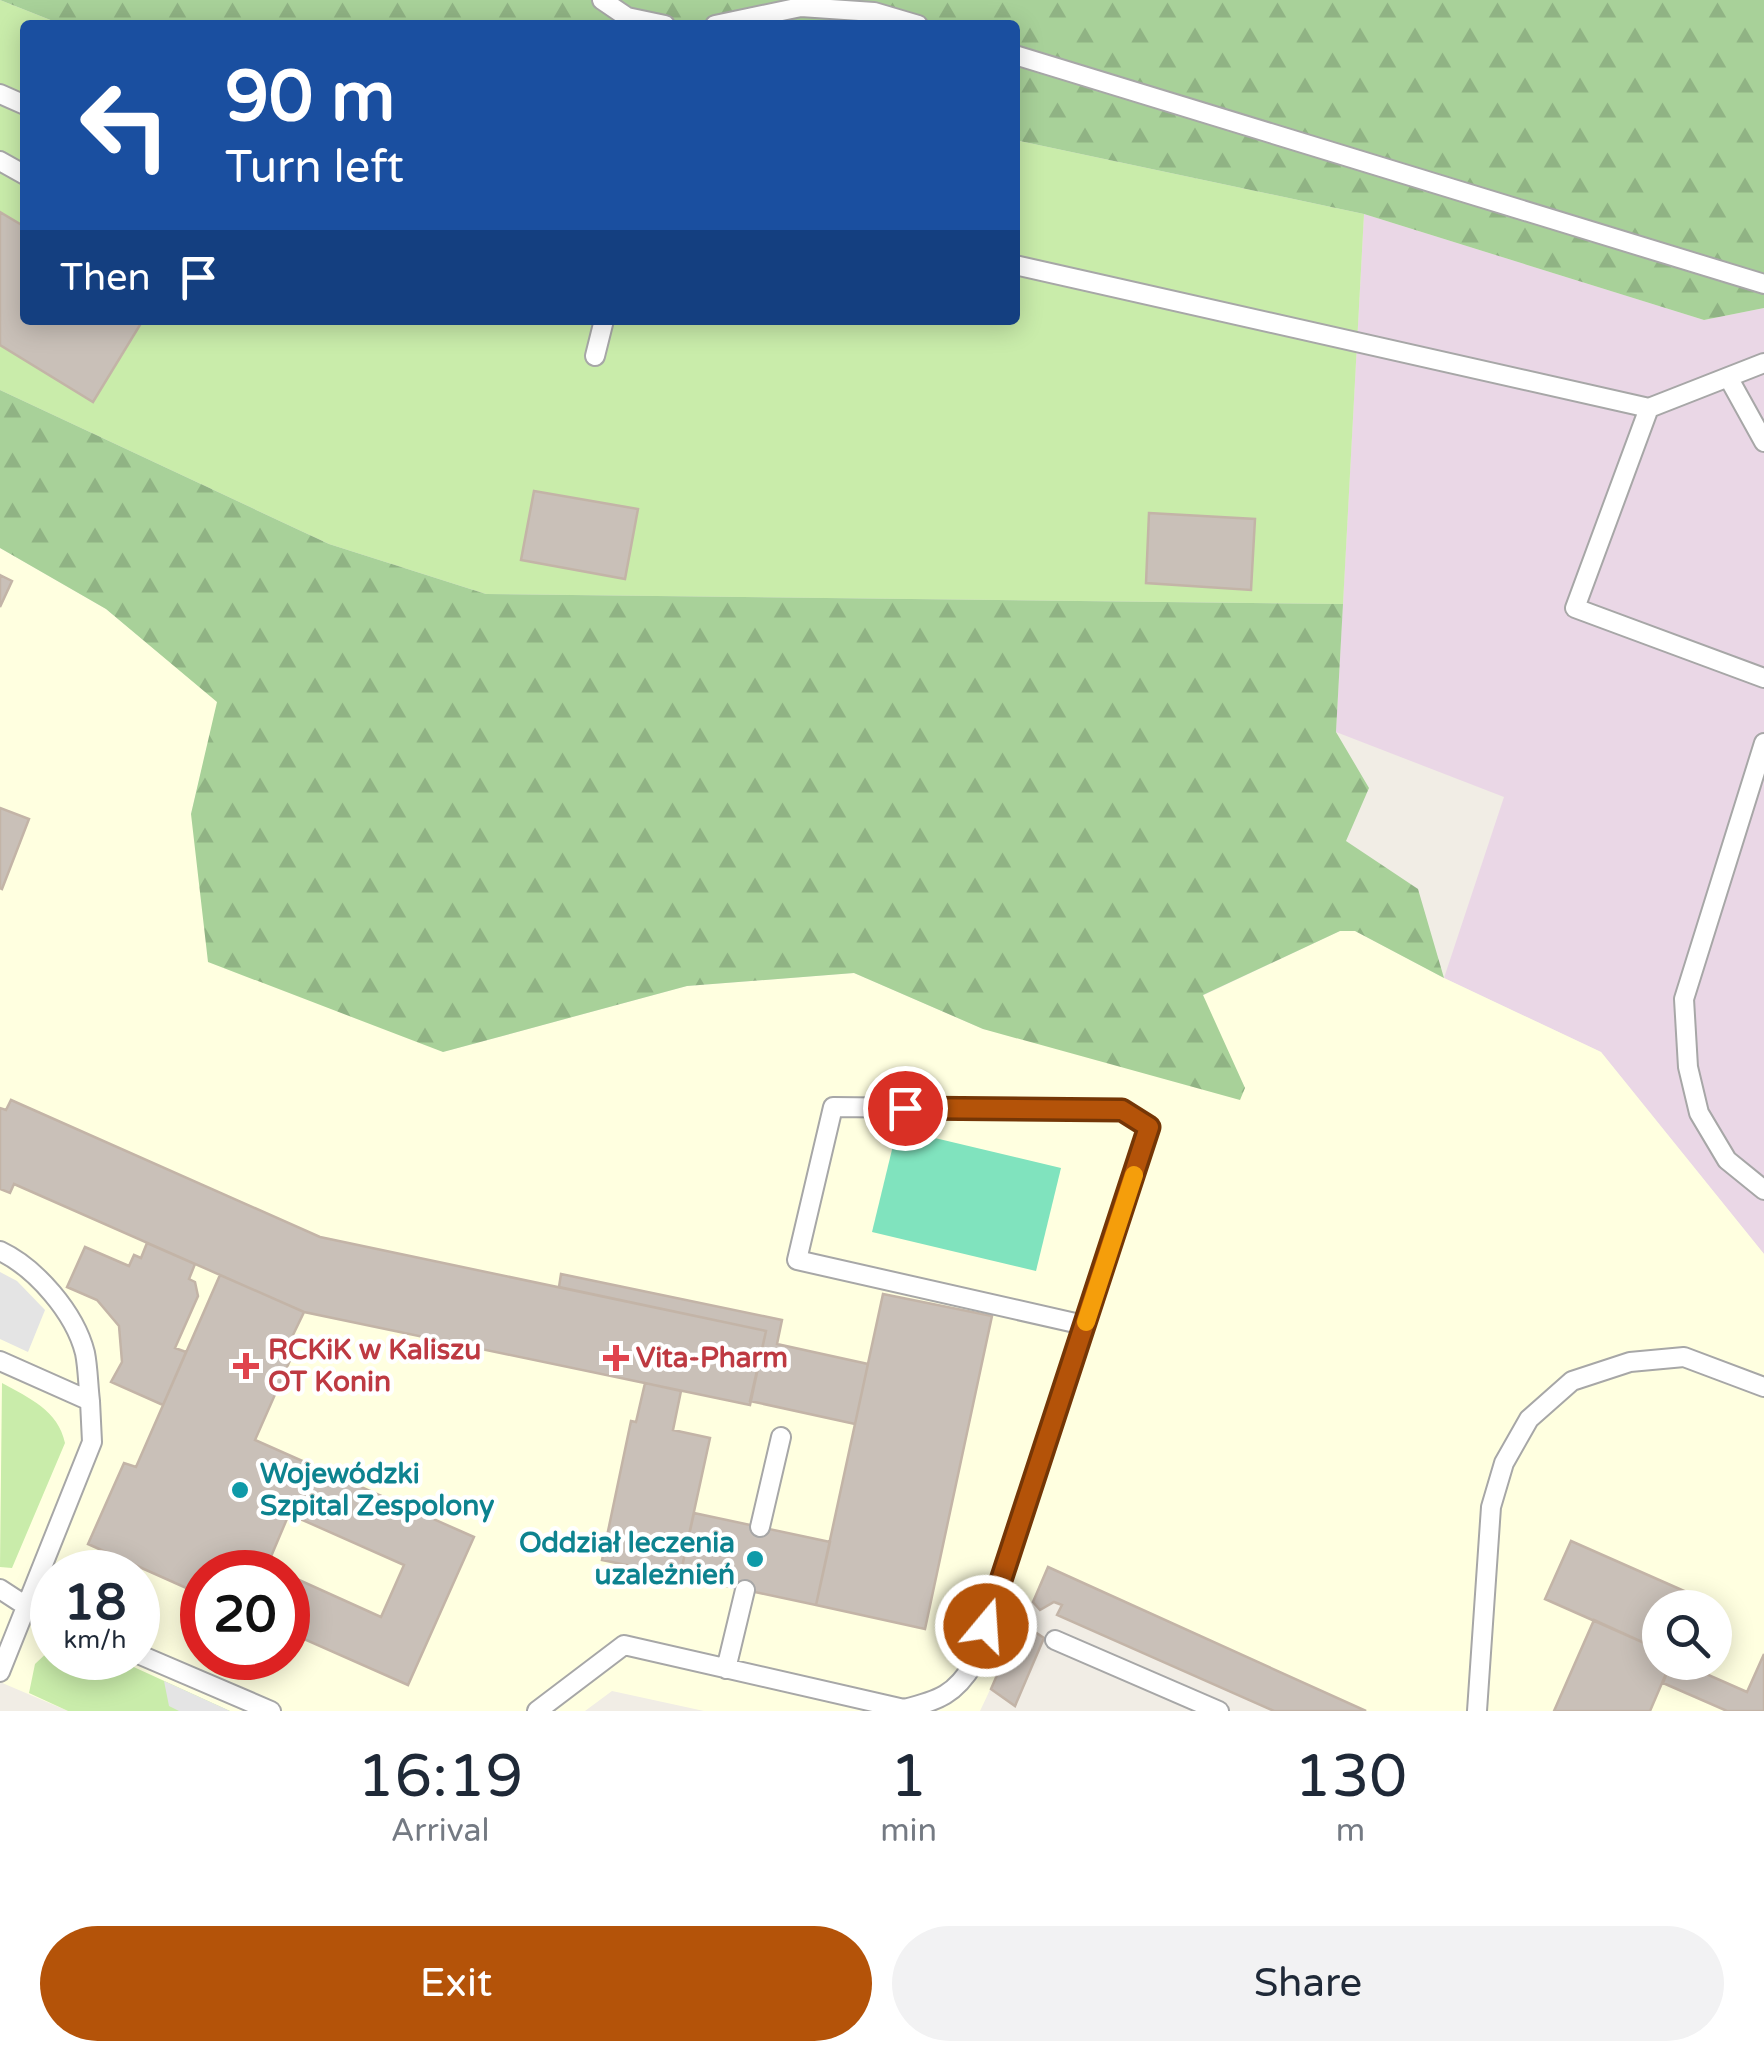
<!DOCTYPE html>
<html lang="en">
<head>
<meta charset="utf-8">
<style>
	body { margin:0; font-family:"Varela Round",sans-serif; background:#f2f2f3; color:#1f2937; height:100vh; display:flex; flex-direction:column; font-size:38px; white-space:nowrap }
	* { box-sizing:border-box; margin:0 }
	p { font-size:32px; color:#747a83 }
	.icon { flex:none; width:55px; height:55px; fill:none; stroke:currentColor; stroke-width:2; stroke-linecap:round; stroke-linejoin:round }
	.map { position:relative; height:1711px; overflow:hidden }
	.sheet { display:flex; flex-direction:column; background:#fff; flex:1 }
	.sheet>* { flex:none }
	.banner { position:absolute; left:20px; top:20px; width:1000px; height:305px; border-radius:10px; box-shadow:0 5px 25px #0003; background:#1a4fa0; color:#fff; overflow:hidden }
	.fabs { position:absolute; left:1642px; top:1590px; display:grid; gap:20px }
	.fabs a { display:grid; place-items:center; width:90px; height:90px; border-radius:50%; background:#fff; box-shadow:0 5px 25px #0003; font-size:50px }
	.speed { position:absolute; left:30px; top:1550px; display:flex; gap:20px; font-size:50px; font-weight:700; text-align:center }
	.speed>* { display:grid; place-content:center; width:130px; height:130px; border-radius:50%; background:#fff; box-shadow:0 5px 25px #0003; line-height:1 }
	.speed small { font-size:25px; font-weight:400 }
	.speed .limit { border:15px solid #d22; background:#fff; color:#111 }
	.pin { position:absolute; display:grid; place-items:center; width:85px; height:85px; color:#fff; margin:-42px; border:5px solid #fff; border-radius:50%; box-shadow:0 2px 10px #0007 }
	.me { position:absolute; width:110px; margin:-55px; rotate:18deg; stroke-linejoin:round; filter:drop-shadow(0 0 8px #0008) }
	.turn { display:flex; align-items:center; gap:35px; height:210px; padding:0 40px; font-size:45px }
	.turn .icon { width:130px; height:130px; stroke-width:2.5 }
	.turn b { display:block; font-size:70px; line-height:85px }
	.then { display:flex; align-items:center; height:95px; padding:0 40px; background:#0003; gap:20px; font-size:38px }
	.eta { display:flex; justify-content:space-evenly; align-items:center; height:170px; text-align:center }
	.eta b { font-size:60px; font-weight:600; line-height:70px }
	.action { display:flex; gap:20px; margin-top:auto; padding:20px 40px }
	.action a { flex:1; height:115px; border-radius:60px; background:#b45309; color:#fff; font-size:40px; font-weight:600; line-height:115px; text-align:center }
	.action a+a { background:#f2f2f3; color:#1f2937 }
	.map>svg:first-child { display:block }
</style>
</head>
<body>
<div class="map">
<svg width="1764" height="1711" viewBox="0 0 1764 1711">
	<defs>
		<pattern id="forest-firs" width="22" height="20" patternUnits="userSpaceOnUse" patternTransform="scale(2.5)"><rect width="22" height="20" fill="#a8d199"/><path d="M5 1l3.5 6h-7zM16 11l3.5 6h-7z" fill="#90b384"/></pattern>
	</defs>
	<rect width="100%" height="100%" fill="#f1ede5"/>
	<!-- industrial -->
	<path fill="#ead7e6" d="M 1364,214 L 1704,320 L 1764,308 L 1764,1254 L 1601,1052 L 1444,978 L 1504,797 L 1336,732 Z"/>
	<!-- education -->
	<path fill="#ffffe0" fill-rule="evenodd" d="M 0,548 L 106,609 L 218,702 L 191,814 L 443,1052 L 687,986 L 854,973 L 983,1029 L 1245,1088 L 1202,996 L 1340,931 L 1355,931 L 1444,978 L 1601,1052 L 1764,1254 L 1764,1711 L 1366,1711 L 1048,1567 L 980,1711 L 704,1711 L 612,1691 L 585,1711 L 68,1711 L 0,1682 ZM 52,1572 L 138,1572 L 138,1658 L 52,1658 ZM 202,1572 L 288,1572 L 288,1658 L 202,1658 ZM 1660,1608 L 1715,1608 L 1715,1662 L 1660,1662 Z"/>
	<!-- grass -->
	<path fill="#c9ecaa" d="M 0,0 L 63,25 L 25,25 L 25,320 L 1015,320 L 1015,140 L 1364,214 L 1343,604 L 486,594 L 329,544 L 0,390 Z
		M 2,1383 C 29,1398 58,1410 65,1443 L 12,1568 L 0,1567 Z
		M 52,1648 L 52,1658 L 114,1658 L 230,1711 L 68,1711 L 29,1693 L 35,1664 Z"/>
	<!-- forest -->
	<path fill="url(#forest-firs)" d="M 0,0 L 1764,0 L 1764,308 L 1704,320 L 1364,214 L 1015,140 L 1015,25 L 63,25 Z
		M 0,390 L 329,544 L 486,594 L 1343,604 L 1336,732 L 1369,788 L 1346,841 L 1418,889 L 1444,978 L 1355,931 L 1340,931 L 1203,995 L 1245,1088 L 1240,1100 L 983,1029 L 854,973 L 687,986 L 443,1052 L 208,962 L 191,814 L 217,702 L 106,609 L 0,548 Z"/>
	<!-- pitch -->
	<path fill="#80e3be" d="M 897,1129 L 1061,1168 L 1036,1271 L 872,1232 Z"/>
	<!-- parking -->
	<path fill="#e4e4e4" d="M 0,1272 L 17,1281 L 45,1310 L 28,1352 L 0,1339 Z
		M 164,1681 L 230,1711 L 179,1711 L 169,1706 Z"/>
	<!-- building -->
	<path fill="#c9c0b8" stroke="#c3b4a7" stroke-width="2.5" d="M 0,212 L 25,227 L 25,320 L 143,320 L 93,402 L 0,345 Z
		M 534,491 L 638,509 L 625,579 L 521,560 Z
		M 1149,513 L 1255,519 L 1251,590 L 1146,583 Z
		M 0,575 L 12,581 L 0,607 Z
		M 0,808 L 29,819 L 2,889 L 0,888 Z
		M 11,1100 L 320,1237 L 766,1331 L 750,1405 L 304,1312 L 14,1184 L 10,1193 L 0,1189 L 0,1108 L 6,1110 Z
		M 147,1243 L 195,1264 L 189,1279 L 195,1282 L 198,1296 L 175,1348 L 186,1352 L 163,1405 L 111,1382 L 122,1362 L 119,1326 L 97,1300 L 67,1287 L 85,1247 L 129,1266 L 134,1255 L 141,1258 Z
		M 561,1274 L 782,1320 L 777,1344 L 868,1364 L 855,1424 L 750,1401 L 766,1331 L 559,1287 Z
		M 220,1275 L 304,1312 L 292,1337 L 299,1340 L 255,1440 L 474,1537 L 408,1685 L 288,1632 L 288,1575 L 381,1617 L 404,1565 L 289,1514 L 267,1566 L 281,1572 L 202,1572 L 202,1595 L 88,1544 L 124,1463 L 136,1467 Z
		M 883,1294 L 992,1316 L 925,1629 L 816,1605 Z
		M 645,1383 L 681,1391 L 673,1430 L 710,1438 L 680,1576 L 602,1560 L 631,1421 L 636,1422 Z
		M 694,1513 L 830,1542 L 816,1605 L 680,1576 Z
		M 1571,1541 L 1700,1598 L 1696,1608 L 1660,1608 L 1660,1650 L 1545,1599 Z
		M 1048,1567 L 1366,1711 L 1274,1711 L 1057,1615 L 1062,1605 L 1054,1602 L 1040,1610 L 1033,1602 Z
		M 1594,1620 L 1660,1650 L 1660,1662 L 1671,1662 L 1650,1711 L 1554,1711 Z
		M 1020,1622 L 1044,1638 L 1015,1706 L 991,1689 Z
		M 1764,1654 L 1764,1711 L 1727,1711 L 1663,1683 L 1671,1662 L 1679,1662 L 1747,1692 Z"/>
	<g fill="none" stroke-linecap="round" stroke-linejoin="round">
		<!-- service casing -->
		<g stroke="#a7a7a7" stroke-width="22">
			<path id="service" d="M 602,0 L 627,17 L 665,25
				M 715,25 L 801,7 L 874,12 L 918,25
				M 1015,55 L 1764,284
				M 0,94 L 25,105
				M 0,161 L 25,175
				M 1015,265 L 1649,408
				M 595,356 L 604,320
				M 1764,363 L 1649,408 L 1575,608 L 1764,678
				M 1728,377 L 1764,442
				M 1764,743 L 1684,999 L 1688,1067 L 1699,1113 L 1727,1160 L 1764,1190
				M 0,1251 C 36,1268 75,1313 85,1353 C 88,1368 88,1385 90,1401
				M 0,1361 L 90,1401 L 92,1442 L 0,1672
				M 760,1527 L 781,1437
				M 0,1589 L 26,1606 L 52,1617
				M 1055,1640 L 1219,1711
				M 138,1654 L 271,1711
				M 726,1669 L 745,1590
				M 537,1711 L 624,1645 L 904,1709 C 939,1700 955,1695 974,1663 L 1149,1127 L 1122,1110 L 833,1107 L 797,1260 L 1084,1325
				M 1477,1711 L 1491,1507 L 1504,1463 L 1529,1419 L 1572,1381 L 1630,1362 L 1684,1357 L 1764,1387"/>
		</g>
		<!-- service -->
		<use href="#service" stroke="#fff" stroke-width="18"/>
	</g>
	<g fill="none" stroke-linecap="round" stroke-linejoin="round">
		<!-- route casing -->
		<g stroke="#753606" stroke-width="25">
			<path id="route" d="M 905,1108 L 1122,1110 L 1149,1127 L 986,1626"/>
		</g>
		<!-- route -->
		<use href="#route" stroke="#b45309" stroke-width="18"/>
		<!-- slow -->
		<path stroke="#f59e0b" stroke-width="18" d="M 1086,1322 L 1134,1175"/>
	</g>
	<!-- markers -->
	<g fill="#e0444e" stroke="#fff" stroke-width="4">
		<path d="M611 1343h10v10h10v10h-10v10h-10v-10h-10v-10h10z"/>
		<path d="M241 1351h10v10h10v10h-10v10h-10v-10h-10v-10h10z"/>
	</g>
	<g fill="#0f9aa8" stroke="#fff" stroke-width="4">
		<circle cx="240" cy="1490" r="10"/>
		<circle cx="755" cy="1559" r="10"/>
	</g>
	<g text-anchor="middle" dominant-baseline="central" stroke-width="9" stroke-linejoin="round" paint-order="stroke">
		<!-- health labels -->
		<g font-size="28" font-weight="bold" fill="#be3a42" stroke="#fff" text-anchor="start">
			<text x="268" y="1350">RCKiK w Kaliszu<tspan x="268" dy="32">OT Konin</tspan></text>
			<text x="636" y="1358">Vita-Pharm</text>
		</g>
		<!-- culture labels -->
		<g font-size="28" font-weight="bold" fill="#0d838f" stroke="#fff" text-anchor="start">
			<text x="260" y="1474">Wojewódzki<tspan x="260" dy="32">Szpital Zespolony</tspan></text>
			<text x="735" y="1543" text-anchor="end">Oddział leczenia<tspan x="735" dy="32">uzależnień</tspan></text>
		</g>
	</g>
</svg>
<div class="fabs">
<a><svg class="icon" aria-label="search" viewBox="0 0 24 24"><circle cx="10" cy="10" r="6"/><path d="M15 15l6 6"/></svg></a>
</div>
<div class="speed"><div>18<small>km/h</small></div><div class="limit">20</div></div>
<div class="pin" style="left:905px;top:1108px;background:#d93025"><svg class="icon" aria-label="arrive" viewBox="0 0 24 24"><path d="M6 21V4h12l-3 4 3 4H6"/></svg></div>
<svg class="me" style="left:986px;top:1626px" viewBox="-20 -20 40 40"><circle r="17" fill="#b45309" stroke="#fff" stroke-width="3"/><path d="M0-11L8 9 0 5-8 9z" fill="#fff"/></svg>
<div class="banner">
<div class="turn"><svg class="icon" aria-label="left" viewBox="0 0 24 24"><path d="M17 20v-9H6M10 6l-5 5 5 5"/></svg><div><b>90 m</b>Turn left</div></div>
<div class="then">Then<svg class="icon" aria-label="arrive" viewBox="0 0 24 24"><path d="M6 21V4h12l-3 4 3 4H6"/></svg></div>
</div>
</div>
<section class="sheet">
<div class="eta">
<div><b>16:19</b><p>Arrival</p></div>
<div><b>1</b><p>min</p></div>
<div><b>130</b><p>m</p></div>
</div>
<div class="action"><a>Exit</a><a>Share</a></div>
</section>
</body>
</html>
